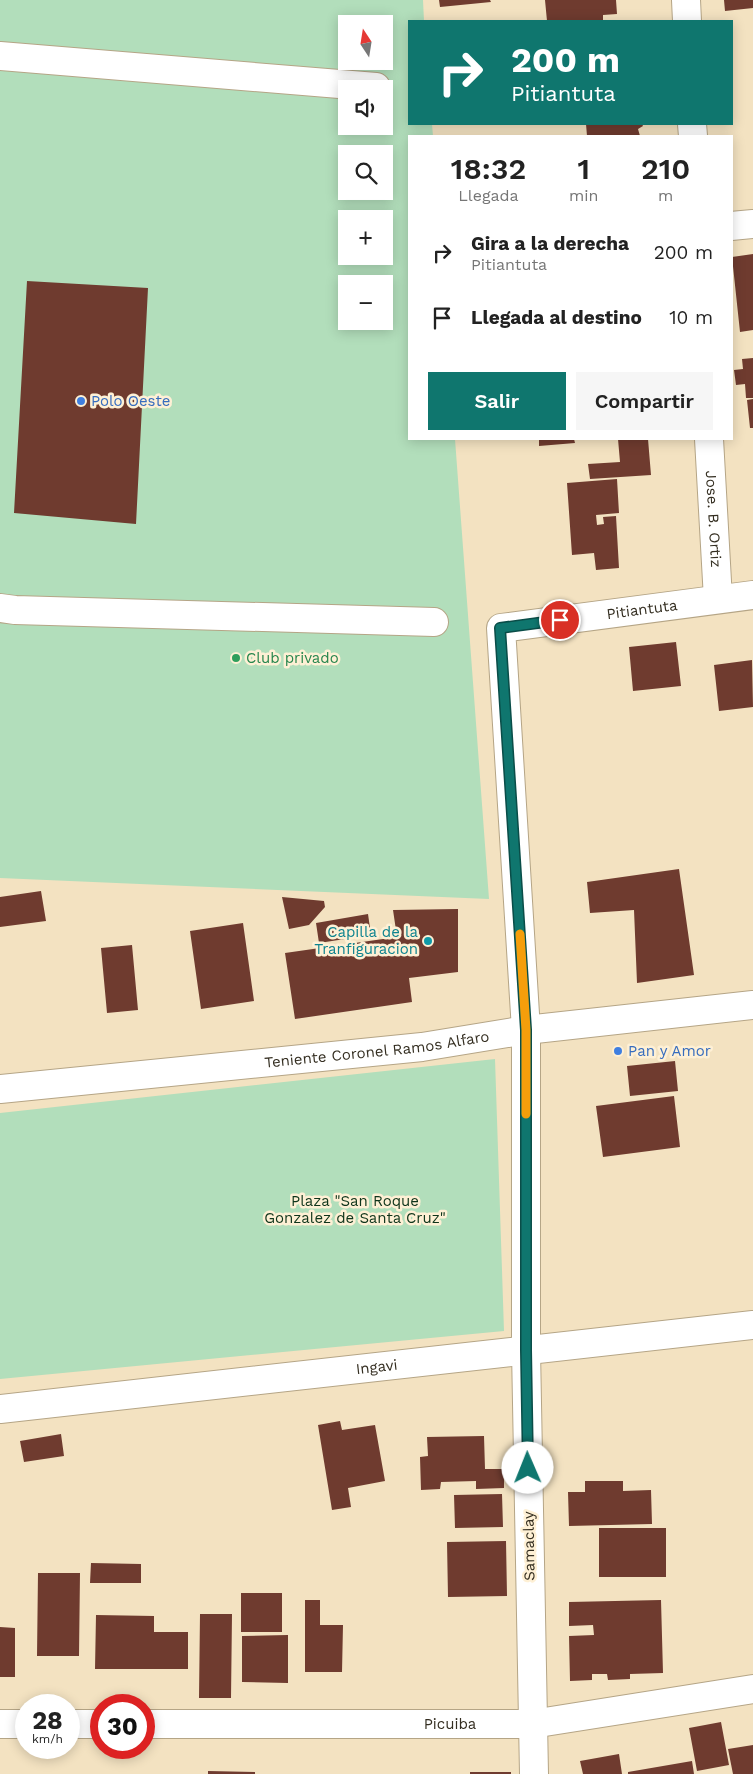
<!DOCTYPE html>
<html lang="es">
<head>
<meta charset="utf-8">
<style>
	body { margin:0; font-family:"Work Sans",sans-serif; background:#f6f6f6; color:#222; height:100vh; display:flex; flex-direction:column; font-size:19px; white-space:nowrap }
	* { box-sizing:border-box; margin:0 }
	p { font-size:16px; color:#767676 }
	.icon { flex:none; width:28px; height:28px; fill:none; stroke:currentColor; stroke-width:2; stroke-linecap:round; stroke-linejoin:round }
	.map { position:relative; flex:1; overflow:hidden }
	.sheet { position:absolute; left:408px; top:135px; width:325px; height:305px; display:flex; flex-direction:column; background:#fff; border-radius:0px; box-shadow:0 2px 12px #0003 }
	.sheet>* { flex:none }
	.banner { position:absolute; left:408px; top:20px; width:325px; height:105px; border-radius:0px; box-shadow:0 2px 12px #0003; background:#0f766e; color:#fff; overflow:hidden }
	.needle { width:32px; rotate:348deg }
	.controls { position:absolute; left:338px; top:15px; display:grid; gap:10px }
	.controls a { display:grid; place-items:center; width:55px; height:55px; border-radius:0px; background:#fff; box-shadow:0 2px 12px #0003; font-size:25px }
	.speed { position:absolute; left:15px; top:1694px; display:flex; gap:10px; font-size:25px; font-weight:700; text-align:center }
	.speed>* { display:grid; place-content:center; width:65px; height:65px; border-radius:50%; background:#fff; box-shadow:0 2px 12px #0003; line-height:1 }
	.speed small { font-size:12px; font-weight:400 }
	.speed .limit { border:8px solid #d22; background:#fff; color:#111 }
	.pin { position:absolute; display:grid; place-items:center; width:42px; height:42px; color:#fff; margin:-21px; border:2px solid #fff; border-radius:50%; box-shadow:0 1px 5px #0007 }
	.me { position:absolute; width:55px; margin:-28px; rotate:359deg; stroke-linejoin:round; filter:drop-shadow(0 0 4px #0008) }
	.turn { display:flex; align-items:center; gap:18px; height:105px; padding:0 20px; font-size:22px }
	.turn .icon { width:65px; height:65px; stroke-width:2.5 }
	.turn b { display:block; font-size:35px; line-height:42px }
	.eta { display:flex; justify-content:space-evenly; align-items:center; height:85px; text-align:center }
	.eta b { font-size:30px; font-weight:600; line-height:35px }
	.action { display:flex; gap:10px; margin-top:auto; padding:10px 20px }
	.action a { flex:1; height:58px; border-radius:0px; background:#0f766e; color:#fff; font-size:20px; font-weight:600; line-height:58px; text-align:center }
	.action a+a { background:#f6f6f6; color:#222 }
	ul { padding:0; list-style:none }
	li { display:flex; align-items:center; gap:15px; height:65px; padding:0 20px }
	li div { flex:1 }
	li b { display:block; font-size:19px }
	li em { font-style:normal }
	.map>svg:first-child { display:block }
</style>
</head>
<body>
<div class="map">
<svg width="753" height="1774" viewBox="0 0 753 1774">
	<rect width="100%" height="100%" fill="#f3e2c1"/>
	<!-- park -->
	<path fill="#b2debb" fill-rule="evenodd" d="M 0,0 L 423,0 L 424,21 L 409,21 L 409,124 L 432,124 L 433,136 L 409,136 L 409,439 L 455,439 L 489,899 L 0,878 ZM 346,24 L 384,24 L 384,61 L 346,61 ZM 346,89 L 384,89 L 384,126 L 346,126 ZM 346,154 L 384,154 L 384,191 L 346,191 ZM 346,219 L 384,219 L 384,256 L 346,256 ZM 346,284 L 384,284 L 384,321 L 346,321 Z
		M 495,1059 L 504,1331 L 0,1379 L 0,1113 Z"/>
	<!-- building -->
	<path fill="#6f3b2f" d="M 439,0 L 490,0 L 491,2 L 440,7 Z
		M 545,0 L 616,0 L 617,14 L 603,15 L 603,21 L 547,21 Z
		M 724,0 L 753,0 L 753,8 L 725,11 Z
		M 586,124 L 642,124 L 643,126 L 638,129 L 640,136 L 587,136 Z
		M 753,254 L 753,330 L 740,332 L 732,257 Z
		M 27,281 L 148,288 L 136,524 L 14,513 Z
		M 753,358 L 753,398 L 746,398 L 745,384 L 736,385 L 734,370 L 743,369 L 742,359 Z
		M 753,399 L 753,428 L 750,428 L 747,400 Z
		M 539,439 L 574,439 L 575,443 L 539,446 Z
		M 618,439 L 648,439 L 651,475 L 590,479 L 588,464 L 620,462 Z
		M 617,479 L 619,513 L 596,515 L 597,525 L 604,524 L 603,517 L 616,516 L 619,568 L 596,570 L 594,553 L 572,555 L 567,483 Z
		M 676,642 L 681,686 L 633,691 L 629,647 Z
		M 752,660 L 753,707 L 719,711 L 714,665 Z
		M 679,869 L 694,975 L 637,983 L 634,910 L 590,913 L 587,882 Z
		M 41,891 L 46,921 L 0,927 L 0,897 Z
		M 282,897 L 324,901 L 325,907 L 309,925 L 289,929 Z
		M 458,909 L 458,972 L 409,978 L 412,1002 L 295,1019 L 285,953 L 397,937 L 393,910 Z
		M 368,914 L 371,935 L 319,943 L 316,923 Z
		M 243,923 L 254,1001 L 201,1009 L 190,931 Z
		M 132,945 L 138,1010 L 107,1013 L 101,948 Z
		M 675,1061 L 678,1091 L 630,1096 L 627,1066 Z
		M 674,1096 L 680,1147 L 603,1157 L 596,1106 Z
		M 340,1421 L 342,1430 L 375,1425 L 385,1481 L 348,1488 L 351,1507 L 332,1510 L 318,1425 Z
		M 61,1434 L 64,1456 L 24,1462 L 20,1441 Z
		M 484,1436 L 485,1469 L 504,1469 L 504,1488 L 476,1489 L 476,1481 L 441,1482 L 440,1489 L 421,1490 L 420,1457 L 428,1456 L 427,1437 Z
		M 585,1481 L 623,1481 L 623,1491 L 651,1490 L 652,1524 L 569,1526 L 568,1492 L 585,1492 Z
		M 502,1494 L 503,1527 L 455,1528 L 454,1495 Z
		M 599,1528 L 666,1528 L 666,1577 L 599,1577 Z
		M 506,1541 L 507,1596 L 448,1597 L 447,1542 Z
		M 91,1563 L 141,1564 L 141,1583 L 90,1583 Z
		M 38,1573 L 80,1573 L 79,1656 L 37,1656 Z
		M 241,1593 L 282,1593 L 282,1632 L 241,1632 Z
		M 305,1600 L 320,1600 L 320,1625 L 343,1625 L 342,1672 L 305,1672 Z
		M 661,1600 L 663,1673 L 630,1674 L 630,1679 L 608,1680 L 607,1674 L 592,1674 L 592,1680 L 570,1681 L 569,1636 L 594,1635 L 593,1625 L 569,1626 L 569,1602 Z
		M 200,1614 L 232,1614 L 231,1698 L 199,1698 Z
		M 96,1615 L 154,1616 L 154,1632 L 188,1632 L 188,1669 L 95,1669 Z
		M 0,1627 L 15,1628 L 15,1677 L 0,1677 Z
		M 288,1635 L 288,1683 L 242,1682 L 242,1636 Z
		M 721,1722 L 729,1765 L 697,1771 L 689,1728 Z
		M 753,1745 L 753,1774 L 733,1774 L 728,1749 Z
		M 619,1754 L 622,1774 L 583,1774 L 580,1761 Z
		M 692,1761 L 694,1774 L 628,1774 L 628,1772 Z
		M 208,1771 L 255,1772 L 255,1774 L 208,1774 Z
		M 470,1772 L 511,1772 L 511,1774 L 470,1774 Z"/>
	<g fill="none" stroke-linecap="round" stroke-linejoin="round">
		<!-- minor casing -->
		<g stroke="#b5a586" stroke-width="30">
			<g id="minor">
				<path d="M 686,0 L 687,21"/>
				<path d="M 0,56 L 376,87"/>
				<path d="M 692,124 L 693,136"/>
				<path d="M 731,226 L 753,224"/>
				<path id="s1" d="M 709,439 L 718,599"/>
				<path d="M 0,608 L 15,610 L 434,622"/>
				<path id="s2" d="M 0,1089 L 422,1047 L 526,1030 L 753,1005"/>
				<path id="s3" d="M 0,1409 L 753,1325"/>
				<path d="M 0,1724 L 26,1724"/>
				<path d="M 69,1724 L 101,1724"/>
				<path id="s4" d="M 144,1724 L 532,1724 L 753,1689"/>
				<path id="s5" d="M 534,1774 L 526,1350 L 526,1030 L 501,628 L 753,595"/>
			</g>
		</g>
		<!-- minor -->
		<use href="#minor" stroke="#fff" stroke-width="28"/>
	</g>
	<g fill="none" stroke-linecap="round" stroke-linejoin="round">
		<!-- route casing -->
		<g stroke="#0a4d48" stroke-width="12">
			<path id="route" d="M 528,1468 L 526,1350 L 526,1030 L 500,628 L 560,620"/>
		</g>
		<!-- route -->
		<use href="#route" stroke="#0f766e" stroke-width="9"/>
		<!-- slow -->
		<path stroke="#f59e0b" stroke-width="9" d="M 520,934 L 526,1030 L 526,1114"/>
	</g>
	<!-- markers -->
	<g fill="#3f7fe0" stroke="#fef0d5" stroke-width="2">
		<circle cx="81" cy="401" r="5"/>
		<circle cx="618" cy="1051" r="5"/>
	</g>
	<circle fill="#2e9e5b" stroke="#fef0d5" stroke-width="2" cx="236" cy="658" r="5"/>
	<circle fill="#0f9aa8" stroke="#fef0d5" stroke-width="2" cx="428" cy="941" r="5"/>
	<g text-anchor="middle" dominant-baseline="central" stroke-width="5" stroke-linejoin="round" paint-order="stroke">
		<!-- shop labels -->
		<g font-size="15" fill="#366cbe" stroke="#fef0d5" text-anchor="start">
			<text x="91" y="401">Polo Oeste</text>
			<text x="628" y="1051">Pan y Amor</text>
		</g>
		<!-- street labels -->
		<g font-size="15" fill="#342e21" stroke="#fef0d5">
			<text stroke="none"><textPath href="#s1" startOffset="80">Jose. B. Ortiz</textPath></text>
			<text stroke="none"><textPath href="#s5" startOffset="1289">Pitiantuta</textPath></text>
			<text stroke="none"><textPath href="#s2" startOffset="379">Teniente Coronel Ramos Alfaro</textPath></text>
			<text stroke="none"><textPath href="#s3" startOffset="379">Ingavi</textPath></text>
			<text transform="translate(529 1546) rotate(-91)">Samaclay</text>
			<text stroke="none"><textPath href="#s4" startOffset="306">Picuiba</textPath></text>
		</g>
		<!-- leisure labels -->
		<g font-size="15" fill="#27864d" stroke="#fef0d5" text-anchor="start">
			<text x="246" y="658">Club privado</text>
		</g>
		<!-- culture labels -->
		<g font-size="15" fill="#0d838f" stroke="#fef0d5" text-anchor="end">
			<text x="418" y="932">Capilla de la<tspan x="418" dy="17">Tranfiguracion</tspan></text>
		</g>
		<!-- park labels -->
		<g font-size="15" fill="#0e341a" stroke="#fef0d5">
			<text x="355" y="1201">Plaza "San Roque<tspan x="355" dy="17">Gonzalez de Santa Cruz"</tspan></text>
		</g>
	</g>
</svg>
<div class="controls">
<a><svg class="needle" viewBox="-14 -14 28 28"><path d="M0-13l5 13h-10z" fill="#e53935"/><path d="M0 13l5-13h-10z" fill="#767676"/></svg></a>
<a><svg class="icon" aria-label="sound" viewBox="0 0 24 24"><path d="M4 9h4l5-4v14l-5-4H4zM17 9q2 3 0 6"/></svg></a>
<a><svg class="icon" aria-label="search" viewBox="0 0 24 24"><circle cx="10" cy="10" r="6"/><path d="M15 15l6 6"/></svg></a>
<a>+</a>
<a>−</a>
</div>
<div class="speed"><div>28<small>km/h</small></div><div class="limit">30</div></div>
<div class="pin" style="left:560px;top:620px;background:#d93025"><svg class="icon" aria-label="arrive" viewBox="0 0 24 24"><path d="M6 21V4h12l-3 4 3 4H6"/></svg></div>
<svg class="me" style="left:528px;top:1468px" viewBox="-20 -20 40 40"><circle r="19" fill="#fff"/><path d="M0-13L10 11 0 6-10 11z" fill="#0f766e"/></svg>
<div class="banner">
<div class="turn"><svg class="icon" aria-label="right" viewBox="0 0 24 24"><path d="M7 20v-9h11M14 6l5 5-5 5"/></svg><div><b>200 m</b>Pitiantuta</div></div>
</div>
<section class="sheet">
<div class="eta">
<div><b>18:32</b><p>Llegada</p></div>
<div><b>1</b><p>min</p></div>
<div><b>210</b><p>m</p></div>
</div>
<ul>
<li><svg class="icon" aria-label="right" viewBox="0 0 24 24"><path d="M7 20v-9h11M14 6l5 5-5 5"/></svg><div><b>Gira a la derecha</b><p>Pitiantuta</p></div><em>200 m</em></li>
<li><svg class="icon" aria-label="arrive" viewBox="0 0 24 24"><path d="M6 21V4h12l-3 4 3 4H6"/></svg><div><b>Llegada al destino</b></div><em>10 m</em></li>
</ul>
<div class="action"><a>Salir</a><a>Compartir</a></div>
</section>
</div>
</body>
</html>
